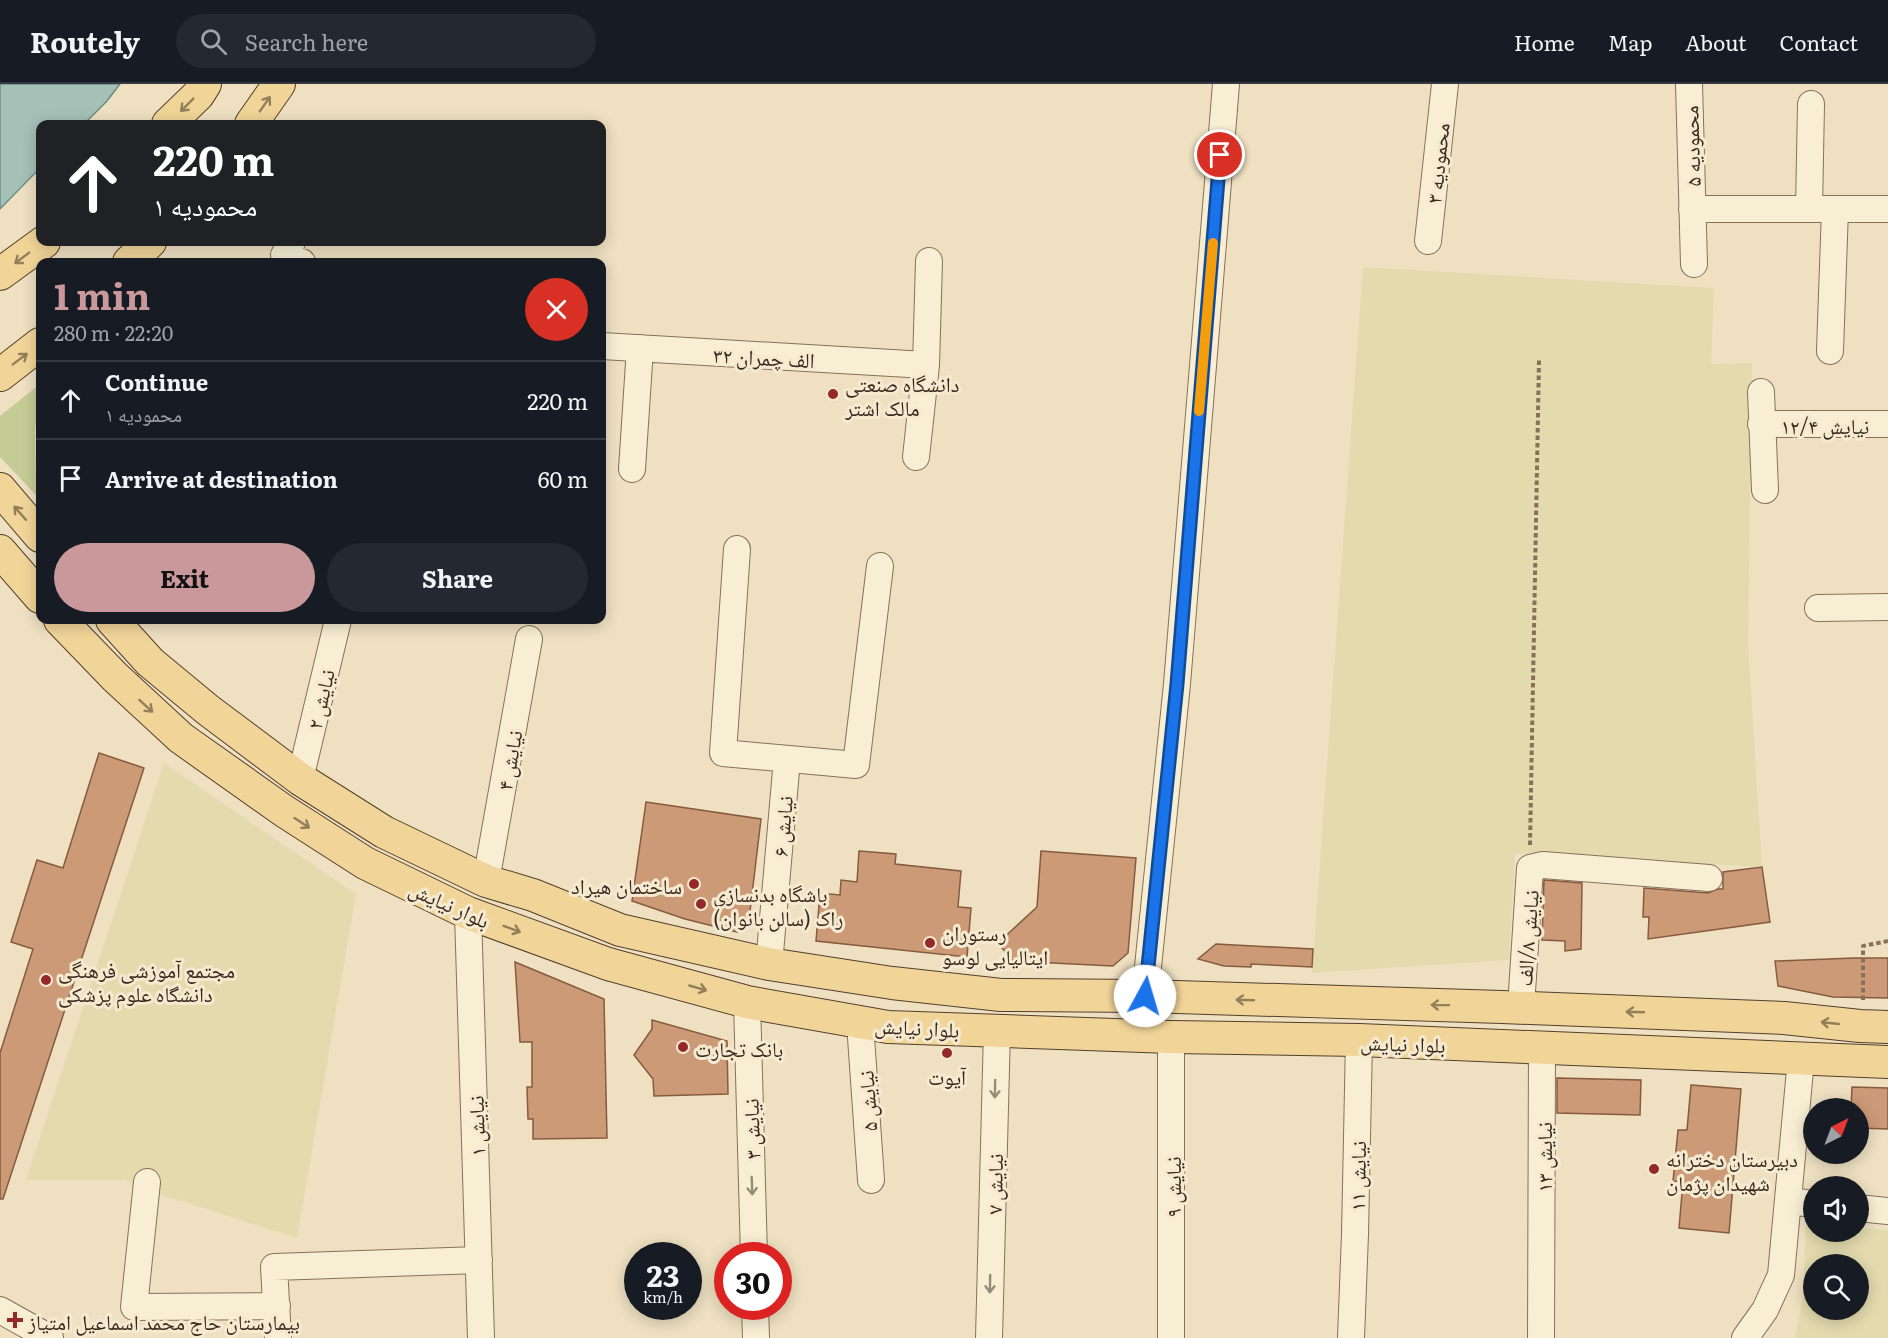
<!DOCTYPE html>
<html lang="en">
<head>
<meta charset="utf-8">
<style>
	body { margin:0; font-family:Literata,"Noto Naskh Arabic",serif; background:#242831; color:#f1f3f6; height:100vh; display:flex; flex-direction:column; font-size:22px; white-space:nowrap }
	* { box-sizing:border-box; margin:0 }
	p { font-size:20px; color:#9ea1a6 }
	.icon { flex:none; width:33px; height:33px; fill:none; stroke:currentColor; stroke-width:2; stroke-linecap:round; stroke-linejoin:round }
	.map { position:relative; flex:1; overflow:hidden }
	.drawer { position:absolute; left:36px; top:174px; width:570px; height:366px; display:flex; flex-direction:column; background:#171b24; border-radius:12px; box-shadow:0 3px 15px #0003 }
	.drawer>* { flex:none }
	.hud { position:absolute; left:36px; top:36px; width:570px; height:126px; border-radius:12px; box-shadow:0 3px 15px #0003; background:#202124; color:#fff; overflow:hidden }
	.needle { width:39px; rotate:42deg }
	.fabs { position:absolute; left:1803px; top:1014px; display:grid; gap:12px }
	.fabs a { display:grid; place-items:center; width:66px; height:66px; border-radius:50%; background:#171b24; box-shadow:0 3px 15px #0003; font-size:30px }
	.speed { position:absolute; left:624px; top:1158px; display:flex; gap:12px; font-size:30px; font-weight:700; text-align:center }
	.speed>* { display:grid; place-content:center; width:78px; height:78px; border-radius:50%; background:#171b24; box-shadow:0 3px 15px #0003; line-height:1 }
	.speed small { font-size:15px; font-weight:400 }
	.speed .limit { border:9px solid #d22; background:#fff; color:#111 }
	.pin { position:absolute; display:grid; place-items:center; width:51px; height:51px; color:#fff; margin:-26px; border:3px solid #fff; border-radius:50%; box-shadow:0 2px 6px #0007 }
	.me { position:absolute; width:66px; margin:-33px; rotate:6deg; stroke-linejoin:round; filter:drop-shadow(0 0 4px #0008) }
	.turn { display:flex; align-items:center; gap:21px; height:126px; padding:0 18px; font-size:27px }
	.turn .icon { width:78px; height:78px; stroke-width:2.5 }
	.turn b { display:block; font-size:42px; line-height:51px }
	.round { display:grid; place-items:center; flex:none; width:63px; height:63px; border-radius:32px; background:#242831 }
	.head { display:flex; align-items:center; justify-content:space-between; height:102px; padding:0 18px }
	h1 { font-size:36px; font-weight:700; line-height:45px; color:#c8989a }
	.primary-button { display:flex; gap:12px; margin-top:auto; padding:12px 18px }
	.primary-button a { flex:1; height:69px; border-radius:36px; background:#c8989a; color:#111; font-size:24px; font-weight:700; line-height:69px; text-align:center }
	.primary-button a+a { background:#242831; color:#f1f3f6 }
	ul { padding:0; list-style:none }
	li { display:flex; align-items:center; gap:18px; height:78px; padding:0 18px; border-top:2px solid #363941 }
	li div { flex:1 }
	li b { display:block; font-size:22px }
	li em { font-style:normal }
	header { display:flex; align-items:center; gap:36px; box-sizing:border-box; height:84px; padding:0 30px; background:#171b24; border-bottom:2px solid #363941 }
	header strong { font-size:28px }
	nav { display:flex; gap:33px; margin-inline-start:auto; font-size:21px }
	.search { width:420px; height:54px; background:#242831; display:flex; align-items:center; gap:15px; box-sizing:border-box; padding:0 21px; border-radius:33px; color:#9ea1a6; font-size:22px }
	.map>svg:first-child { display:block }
</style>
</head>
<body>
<header>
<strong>Routely</strong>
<div class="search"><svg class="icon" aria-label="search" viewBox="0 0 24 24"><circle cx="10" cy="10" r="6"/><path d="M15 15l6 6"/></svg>Search here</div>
<nav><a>Home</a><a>Map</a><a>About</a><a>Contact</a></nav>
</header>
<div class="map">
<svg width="1888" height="1254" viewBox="0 0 1888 1254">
	<rect width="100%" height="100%" fill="#eee0c1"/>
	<!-- farmland -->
	<path fill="#e3dbae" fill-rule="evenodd" d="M 1363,183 L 1714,204 L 1711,280 L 1752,279 L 1748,560 L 1762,783 L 1515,769 L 1509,876 L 1312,889 Z
		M 164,679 L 356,810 L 297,1154 L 150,1107 L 124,1096 L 26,1096 Z
		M 1806,1140 L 1813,1141 L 1814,1148 L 1858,1148 L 1859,1144 L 1888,1146 L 1888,1254 L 1795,1254 L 1803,1211 ZM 1814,1180 L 1858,1180 L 1858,1226 L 1814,1226 Z"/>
	<!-- green -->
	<path fill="#c5cb95" d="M 40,300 L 40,329 L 35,343 L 36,411 L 0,373 L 0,332 Z"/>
	<!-- water -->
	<path fill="#a4c0b7" stroke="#6b8e85" stroke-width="1.5" d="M 0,0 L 120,0 L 107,17 L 84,40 L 40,40 L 40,84 L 0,125 Z"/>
	<!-- building -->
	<path fill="#cc9a77" stroke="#865b3f" stroke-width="1.5" d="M 99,669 L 144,684 L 3,1115 L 0,1115 L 0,969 L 33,865 L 11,858 L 37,776 L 63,784 Z
		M 646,718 L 761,735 L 748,844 L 737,848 L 685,835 L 632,817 Z
		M 859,767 L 896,770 L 895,780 L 961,787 L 958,823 L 971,824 L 967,873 L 816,857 L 820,809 L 840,811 L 841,796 L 857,798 Z
		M 1041,767 L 1136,774 L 1128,869 L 1113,882 L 1013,877 L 998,859 L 1037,823 Z
		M 1762,783 L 1770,838 L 1648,855 L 1649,833 L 1643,833 L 1644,804 L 1708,809 L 1718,805 L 1723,805 L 1723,788 Z
		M 1544,796 L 1582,799 L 1581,865 L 1565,867 L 1565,857 L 1542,856 Z
		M 1216,860 L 1313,865 L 1312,883 L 1251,880 L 1251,883 L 1224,882 L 1198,875 Z
		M 1854,874 L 1888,874 L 1888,914 L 1833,913 L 1778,902 L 1775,877 Z
		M 515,878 L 604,915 L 607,1054 L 533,1055 L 533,1035 L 528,1035 L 527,1003 L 532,1003 L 532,958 L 520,958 Z
		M 652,936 L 727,957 L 728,1010 L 654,1012 L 653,995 L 634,971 L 652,945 Z
		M 1557,994 L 1641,996 L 1640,1031 L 1557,1029 Z
		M 1691,1001 L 1741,1005 L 1729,1149 L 1679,1144 L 1683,1098 L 1673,1097 L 1678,1046 L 1687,1046 Z
		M 1852,1003 L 1888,1004 L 1888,1045 L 1858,1044 L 1858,1024 L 1851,1024 Z"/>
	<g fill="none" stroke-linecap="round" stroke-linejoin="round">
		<!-- minor casing -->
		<g stroke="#877159" stroke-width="28">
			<path id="minor" d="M 1689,0 L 1694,180
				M 1692,125 L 1888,125
				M 1809,125 L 1811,20
				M 1428,157 L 1445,0
				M 292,158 L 284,171 L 302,178
				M 602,262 L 926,281
				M 1830,267 L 1835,125
				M 1761,308 L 1765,406
				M 1761,340 L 1888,340
				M 916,373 L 926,281 L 929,177
				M 632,385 L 640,264
				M 737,465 L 723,669 L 856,681 L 880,482
				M 1818,524 L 1888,523
				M 300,695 L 338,536
				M 486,797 L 529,555
				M 468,829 L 481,1254
				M 769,880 L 787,675
				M 1145,912 L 1177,600 L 1226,0
				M 747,918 L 754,1172
				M 1521,923 L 1530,784 L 1543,781 L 1709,794
				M 860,939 L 871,1096
				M 1171,953 L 1171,1254
				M 147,1098 L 134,1223 L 277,1222
				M 1789,1117 L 1814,1120
				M 1858,1124 L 1888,1127
				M 755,1222 L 756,1254
				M 0,1226 L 50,1254
				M 278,1254 L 274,1183 L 479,1176
				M 989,1254 L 997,946
				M 1351,1254 L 1355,1150 L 1359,956
				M 1541,1254 L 1542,964
				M 1745,1254 L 1765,1226 L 1781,1191 L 1801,975"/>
		</g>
		<!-- major casing -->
		<g stroke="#543f2d" stroke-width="34">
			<path id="major" d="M 168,40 L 198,11 L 205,0
				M 251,40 L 279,0
				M 129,178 L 150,158
				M 0,190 L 44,158
				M 0,291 L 40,260
				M 0,405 L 40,452
				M 0,467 L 40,513
				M 60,536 L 115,593 L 181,654 L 284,727 L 365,779 L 468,829 L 608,880 L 747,918 L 888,943 L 1171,953 L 1359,956 L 1888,978
				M 112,536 L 150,578 L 208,626 L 300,695 L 384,748 L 486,797 L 533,811 L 620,846 L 769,880 L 892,899 L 1001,911 L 1145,912 L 1502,923 L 1784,934 L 1860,942 L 1888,943"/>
		</g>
		<!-- path -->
		<path stroke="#877159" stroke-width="4" stroke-dasharray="4.5 3" stroke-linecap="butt" d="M 1530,761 L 1539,276
			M 1863,916 L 1863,862 L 1888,857"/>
		<!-- minor -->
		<use href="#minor" stroke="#f8eed4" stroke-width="26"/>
		<!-- major -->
		<use href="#major" stroke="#f1d598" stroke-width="32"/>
	</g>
	<!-- one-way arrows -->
	<defs><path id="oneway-shaft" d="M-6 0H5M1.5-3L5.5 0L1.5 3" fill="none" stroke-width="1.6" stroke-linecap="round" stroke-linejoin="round" transform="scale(1.5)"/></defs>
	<g stroke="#947f5a">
		<use href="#oneway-shaft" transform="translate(265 20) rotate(-55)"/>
		<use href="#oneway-shaft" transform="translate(187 21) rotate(135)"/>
		<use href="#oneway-shaft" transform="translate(22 174) rotate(143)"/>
		<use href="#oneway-shaft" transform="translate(20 275) rotate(-37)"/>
		<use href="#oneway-shaft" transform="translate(20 429) rotate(-131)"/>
		<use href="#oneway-shaft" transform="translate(146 622) rotate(43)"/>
		<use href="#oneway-shaft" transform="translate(302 739) rotate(33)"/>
		<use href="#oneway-shaft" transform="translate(512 845) rotate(20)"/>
		<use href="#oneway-shaft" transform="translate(698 904) rotate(16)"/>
		<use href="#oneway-shaft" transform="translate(1245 916) rotate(-178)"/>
		<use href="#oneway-shaft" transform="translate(1440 921) rotate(-179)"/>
		<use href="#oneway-shaft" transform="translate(1635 928) rotate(-178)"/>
		<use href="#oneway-shaft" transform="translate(1830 939) rotate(-174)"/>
	</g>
	<g stroke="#978c78">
		<use href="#oneway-shaft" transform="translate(995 1005) rotate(91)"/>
		<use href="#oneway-shaft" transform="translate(752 1102) rotate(88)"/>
		<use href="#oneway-shaft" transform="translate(990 1200) rotate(91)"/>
	</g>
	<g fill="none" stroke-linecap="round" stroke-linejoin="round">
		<!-- route casing -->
		<g stroke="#114b97" stroke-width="15">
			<path id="route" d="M 1145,912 L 1177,600 L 1220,71"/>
		</g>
		<!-- route -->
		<use href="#route" stroke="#1a73e8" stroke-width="10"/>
		<!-- slow -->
		<path stroke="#f59e0b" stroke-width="10" d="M 1199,327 L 1213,159"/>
	</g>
	<!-- markers -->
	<g fill="#95292a" stroke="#f5ead0" stroke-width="2">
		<circle cx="833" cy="310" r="6"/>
		<circle cx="694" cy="800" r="6"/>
		<circle cx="701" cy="820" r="6"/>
		<circle cx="930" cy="859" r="6"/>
		<circle cx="46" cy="896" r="6"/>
		<circle cx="683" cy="963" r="6"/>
		<circle cx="947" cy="969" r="6"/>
		<circle cx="1654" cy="1085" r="6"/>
		<path d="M12 1227h6v6h6v6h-6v6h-6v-6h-6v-6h6z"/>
	</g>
	<g text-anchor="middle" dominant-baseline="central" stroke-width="6" stroke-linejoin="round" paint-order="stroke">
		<!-- street labels -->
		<g font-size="21" fill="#36291d" stroke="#f5ead0">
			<text transform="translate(1690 62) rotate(-92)">۵ محمودیه</text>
			<text transform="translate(1436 79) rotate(-84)">۳ محمودیه</text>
			<text transform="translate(764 272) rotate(3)">۳۲ الف چمران</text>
			<text x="1825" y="340">۱۲/۴ نیایش</text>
			<text transform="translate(319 615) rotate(-77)">نیایش ۲</text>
			<text transform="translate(508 676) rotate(-80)">نیایش ۴</text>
			<text transform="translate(781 742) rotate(-85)">نیایش ۶</text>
			<text transform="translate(450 819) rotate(24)">بلوار نیایش</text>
			<text transform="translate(1526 854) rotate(-86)">نیایش ۸/الف</text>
			<text transform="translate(917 942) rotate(3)">بلوار نیایش</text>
			<text transform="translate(1403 958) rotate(2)">بلوار نیایش</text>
			<text transform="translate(866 1017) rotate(-94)">نیایش ۵</text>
			<text transform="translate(475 1042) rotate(-92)">نیایش ۱</text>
			<text transform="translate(750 1045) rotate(-92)">نیایش ۳</text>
			<text transform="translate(1542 1073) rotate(-90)">نیایش ۱۳</text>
			<text transform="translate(1356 1092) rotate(-89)">نیایش ۱۱</text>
			<text transform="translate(993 1100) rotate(-89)">نیایش ۷</text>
			<text transform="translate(1171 1103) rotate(-90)">نیایش ۹</text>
		</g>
		<!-- poi labels -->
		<g font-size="21" fill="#36291d" stroke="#f5ead0" text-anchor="start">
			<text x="845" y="298">دانشگاه صنعتی<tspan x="845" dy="24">مالک اشتر</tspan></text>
			<text x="682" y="800" text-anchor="end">ساختمان هیراد</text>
			<text x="713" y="808">باشگاه بدنسازی<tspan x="713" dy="24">راک (سالن بانوان)</tspan></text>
			<text x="942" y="847">رستوران<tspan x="942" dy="24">ایتالیایی لوسو</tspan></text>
			<text x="58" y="884">مجتمع آموزشی فرهنگی<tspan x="58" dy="24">دانشگاه علوم پزشکی</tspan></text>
			<text x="695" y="963">بانک تجارت</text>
			<text x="947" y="991" text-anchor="middle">آیوت</text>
			<text x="1666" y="1073">دبیرستان دخترانه<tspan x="1666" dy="24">شهیدان پژمان</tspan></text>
			<text x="28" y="1236">بیمارستان حاج محمد اسماعیل امتیاز</text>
		</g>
	</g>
</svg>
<div class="fabs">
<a><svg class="needle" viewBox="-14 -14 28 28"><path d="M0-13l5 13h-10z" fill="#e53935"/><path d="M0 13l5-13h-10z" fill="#9ea1a6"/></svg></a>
<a><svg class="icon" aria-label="sound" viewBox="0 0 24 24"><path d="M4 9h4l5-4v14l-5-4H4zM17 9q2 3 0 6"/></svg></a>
<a><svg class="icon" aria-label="search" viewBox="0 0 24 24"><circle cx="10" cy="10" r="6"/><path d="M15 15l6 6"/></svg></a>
</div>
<div class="speed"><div>23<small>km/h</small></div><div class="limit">30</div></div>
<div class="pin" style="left:1220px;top:71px;background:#d93025"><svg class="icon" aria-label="arrive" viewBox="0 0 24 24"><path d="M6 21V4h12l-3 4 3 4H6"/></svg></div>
<svg class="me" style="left:1145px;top:912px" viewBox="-20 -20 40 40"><circle r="19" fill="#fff"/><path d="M0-13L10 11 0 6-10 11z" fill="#1a73e8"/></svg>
<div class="hud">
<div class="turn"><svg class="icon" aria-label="ahead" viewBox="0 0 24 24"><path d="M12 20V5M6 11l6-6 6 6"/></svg><div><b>220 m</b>۱ محمودیه</div></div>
</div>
<section class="drawer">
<div class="head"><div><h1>1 min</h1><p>280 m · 22:20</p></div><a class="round" style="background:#d93025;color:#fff"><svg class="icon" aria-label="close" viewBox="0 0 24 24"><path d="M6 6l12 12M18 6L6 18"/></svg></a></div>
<ul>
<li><svg class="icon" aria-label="ahead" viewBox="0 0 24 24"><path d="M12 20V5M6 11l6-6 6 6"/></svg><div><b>Continue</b><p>۱ محمودیه</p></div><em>220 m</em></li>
<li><svg class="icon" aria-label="arrive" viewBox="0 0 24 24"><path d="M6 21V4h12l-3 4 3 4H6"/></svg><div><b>Arrive at destination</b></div><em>60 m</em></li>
</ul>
<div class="primary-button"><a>Exit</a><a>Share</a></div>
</section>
</div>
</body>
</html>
